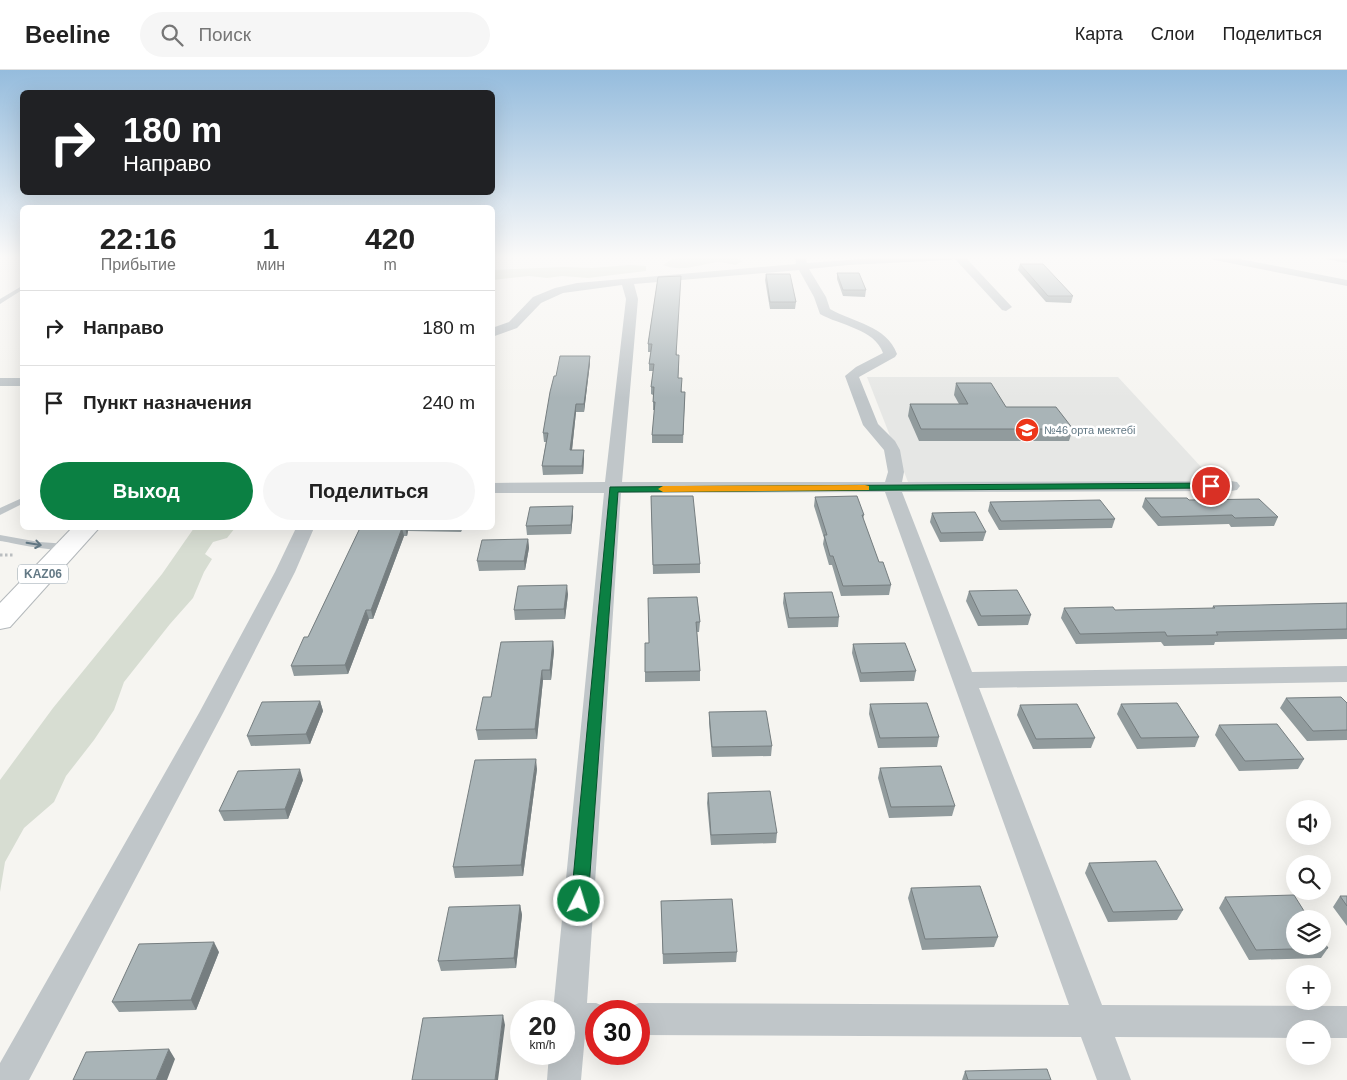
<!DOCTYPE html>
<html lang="ru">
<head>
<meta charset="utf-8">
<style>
	body { margin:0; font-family:Arial,sans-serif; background:#f6f6f6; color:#222; height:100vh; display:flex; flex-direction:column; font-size:19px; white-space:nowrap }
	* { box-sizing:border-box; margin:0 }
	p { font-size:16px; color:#767676 }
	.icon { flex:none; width:28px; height:28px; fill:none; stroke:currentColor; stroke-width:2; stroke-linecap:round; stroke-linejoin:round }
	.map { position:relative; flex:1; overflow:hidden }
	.drawer { position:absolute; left:20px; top:135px; width:475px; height:325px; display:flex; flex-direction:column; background:#fff; border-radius:8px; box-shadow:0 5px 20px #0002 }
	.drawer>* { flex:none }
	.hud { position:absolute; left:20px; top:20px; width:475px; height:105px; border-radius:8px; box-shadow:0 5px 20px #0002; background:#202124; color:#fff; overflow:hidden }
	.buttons { position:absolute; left:1286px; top:730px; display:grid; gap:10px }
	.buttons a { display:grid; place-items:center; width:45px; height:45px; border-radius:50%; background:#fff; box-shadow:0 5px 20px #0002; font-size:25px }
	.speed { position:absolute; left:510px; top:930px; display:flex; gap:10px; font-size:25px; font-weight:700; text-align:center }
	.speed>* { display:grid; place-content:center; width:65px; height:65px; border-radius:50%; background:#fff; box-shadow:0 5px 20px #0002; line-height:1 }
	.speed small { font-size:12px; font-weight:400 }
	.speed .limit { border:8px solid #d22; background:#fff; color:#111 }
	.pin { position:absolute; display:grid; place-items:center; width:42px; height:42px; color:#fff; margin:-21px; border:2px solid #fff; border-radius:50%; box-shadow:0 1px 5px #0007 }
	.me { position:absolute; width:55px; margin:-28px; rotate:5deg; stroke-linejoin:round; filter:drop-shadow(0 0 4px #0008) }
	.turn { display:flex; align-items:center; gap:18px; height:105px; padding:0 20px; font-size:22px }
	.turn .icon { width:65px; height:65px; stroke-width:2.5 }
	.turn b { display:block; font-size:35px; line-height:42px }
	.eta { display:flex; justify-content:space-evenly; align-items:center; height:85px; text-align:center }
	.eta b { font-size:30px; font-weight:800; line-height:35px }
	.cta { display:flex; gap:10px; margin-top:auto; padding:10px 20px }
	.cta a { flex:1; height:58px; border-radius:30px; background:#0b8043; color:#fff; font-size:20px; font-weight:800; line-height:58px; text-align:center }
	.cta a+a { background:#f6f6f6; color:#222 }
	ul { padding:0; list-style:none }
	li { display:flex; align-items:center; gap:15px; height:75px; padding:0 20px; border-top:1px solid #e0e0e0 }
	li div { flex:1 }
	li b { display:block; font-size:19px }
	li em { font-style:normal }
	header { display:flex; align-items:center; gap:30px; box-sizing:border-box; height:70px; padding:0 25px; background:#fff; border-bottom:1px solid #e0e0e0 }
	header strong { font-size:24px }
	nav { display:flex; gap:28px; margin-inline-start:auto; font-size:18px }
	.search { width:350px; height:45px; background:#f6f6f6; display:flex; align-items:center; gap:12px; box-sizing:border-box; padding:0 18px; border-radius:28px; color:#767676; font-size:19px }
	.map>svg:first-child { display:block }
</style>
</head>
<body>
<header>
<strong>Beeline</strong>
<div class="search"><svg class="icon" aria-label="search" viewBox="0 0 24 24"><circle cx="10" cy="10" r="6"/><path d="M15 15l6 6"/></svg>Поиск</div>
<nav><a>Карта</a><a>Слои</a><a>Поделиться</a></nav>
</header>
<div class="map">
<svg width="1347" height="1010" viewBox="0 0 1347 1010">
	<rect width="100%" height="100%" fill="#f6f5f1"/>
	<!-- built -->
	<path fill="#e6e7e5" d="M 867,307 L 1118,307 L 1215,412 L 908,412 Z"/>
	<!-- green -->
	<path fill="#d7ddd2" d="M 684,187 L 736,187 L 742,191 L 736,195 C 729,194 719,191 712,193 C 695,196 680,202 663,195 L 672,189 Z
		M 630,195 L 646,196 L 646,201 L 588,208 L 562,206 L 547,208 L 529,206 L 493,210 L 493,200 L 564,197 L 592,198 Z
		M 194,458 L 235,458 L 227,468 L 213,472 L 205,484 L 212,489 L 204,502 L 193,528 L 170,554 L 124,612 L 114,640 L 94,670 L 66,706 L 54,732 L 24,758 L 5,792 L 0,822 L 0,710 L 53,638 L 162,504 Z"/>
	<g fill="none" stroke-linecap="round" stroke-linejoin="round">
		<!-- trunk casing -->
		<g stroke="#b3b8bb" stroke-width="2">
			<path id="trunk" d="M 72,458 L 99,458 L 10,557 L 0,559 L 0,533 Z"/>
		</g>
		<!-- path -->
		<path stroke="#babec0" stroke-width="3" stroke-dasharray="2.5 2.5" stroke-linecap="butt" d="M 0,485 L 15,485"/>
		<!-- service -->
		<path fill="#c0c6c9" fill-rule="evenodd" d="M 22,216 L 22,220 L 0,234 L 0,229 Z
			M 22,428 L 22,434 L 0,445 L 0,438 Z
			M 0,465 L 39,472 L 68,474 L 73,477 C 63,485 14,473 0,471 Z"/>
		<!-- minor -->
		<path fill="#c0c6c9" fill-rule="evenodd" d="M 795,187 L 805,187 L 807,193 L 888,187 L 965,187 L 1012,237 L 1006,241 L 1002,240 L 954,188 L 950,190 L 848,195 L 809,199 L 826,227 L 830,239 C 854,253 886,255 897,284 L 895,287 L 859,307 L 878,354 L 895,371 L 900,380 L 904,402 L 902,412 L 1231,411 L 1237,412 L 1240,416 L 1237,420 L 1231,421 L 902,422 L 972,602 L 1347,596 L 1347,612 L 979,618 L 1102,935 L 1347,936 L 1347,968 L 1322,968 L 1322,959 L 1295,959 L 1295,968 L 1115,967 L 1131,1010 L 1097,1010 L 1081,967 L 639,965 L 639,941 L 626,941 L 627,938 L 639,933 L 1069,935 L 885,422 L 621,423 L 587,933 L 596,933 L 608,938 L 609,941 L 596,941 L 596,965 L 585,965 L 581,1010 L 547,1010 L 549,984 L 564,984 L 564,941 L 553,941 L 604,423 L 492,423 L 492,413 L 605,412 L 626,229 L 622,215 L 563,223 L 541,233 L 517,258 L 492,267 L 492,258 L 509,252 L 533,227 L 555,218 L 577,213 L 796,194 ZM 799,200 L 814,227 L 820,244 C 839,255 875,259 883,283 L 856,297 L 845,306 L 863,355 L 884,380 L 888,402 L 885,412 L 622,412 L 638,229 L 634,214 Z
			M 1209,187 L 1230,187 L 1347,210 L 1347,216 L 1214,190 Z
			M 1325,187 L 1347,187 L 1347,193 L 1326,189 Z
			M 0,308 L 22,308 L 22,316 L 0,316 Z
			M 296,458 L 314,458 L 295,502 L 223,643 L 29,1010 L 0,1010 L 0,993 L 199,643 L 275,502 Z"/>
		<!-- trunk -->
		<use href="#trunk" fill="#fff" fill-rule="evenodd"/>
	</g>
	<!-- wall -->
	<path fill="#919b9d" d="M 1020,194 L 1073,226 L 1071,233 L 1046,232 L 1018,200 Z
		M 837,203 L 866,220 L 865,227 L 843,226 L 837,209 Z
		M 766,204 L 796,232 L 795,239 L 770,239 L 765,210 Z
		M 658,207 L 679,293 L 678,308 L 682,322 L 685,322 L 683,373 L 652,373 L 652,365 L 655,340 L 653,340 L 653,325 L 651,324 L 651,317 L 653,301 L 649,301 L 649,294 L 651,282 L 648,282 L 648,274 Z
		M 590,286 L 590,293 L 584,342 L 576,342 L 572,380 L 584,380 L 584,388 L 583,404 L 543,405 L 542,396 L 546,372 L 544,372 L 543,363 L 556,306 Z
		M 956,313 L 1006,337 L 1073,359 L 1069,371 L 919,371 L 908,346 L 910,334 L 959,334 L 954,325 Z
		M 651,426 L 700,494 L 700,503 L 653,504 Z
		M 815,427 L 864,445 L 863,449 L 879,492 L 891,515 L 889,525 L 841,526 L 832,495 L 829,495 L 823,474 L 824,468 L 814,436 Z
		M 1145,428 L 1189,430 L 1278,447 L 1274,456 L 1231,457 L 1229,454 L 1158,456 L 1142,437 Z
		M 990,432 L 1115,449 L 1112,458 L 999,460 L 988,441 Z
		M 573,436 L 573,445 L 571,464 L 527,465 L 526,456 Z
		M 932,443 L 986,462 L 983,471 L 940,472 L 930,452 Z
		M 360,458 L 463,458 L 461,462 L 408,461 L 407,466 L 404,466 L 373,549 L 369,549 L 348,604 L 294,606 L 291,596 L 308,567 Z
		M 528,469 L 529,478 L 525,500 L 479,501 L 477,491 Z
		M 969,521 L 1031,545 L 1028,555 L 978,556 L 966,531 Z
		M 784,523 L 839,547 L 838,557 L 788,558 L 783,533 Z
		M 568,524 L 565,549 L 515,550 L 514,540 Z
		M 697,527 L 700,552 L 699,562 L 697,562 L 700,601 L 700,611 L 645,612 L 645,573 L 649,573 Z
		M 1347,533 L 1347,569 L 1215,572 L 1214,575 L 1164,576 L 1161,572 L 1076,574 L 1061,548 L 1064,538 L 1115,540 L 1212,539 L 1213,536 Z
		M 553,571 L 554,581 L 551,610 L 543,610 L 537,669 L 478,670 L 476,660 L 491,627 Z
		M 853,574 L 916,601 L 914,611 L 860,612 L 852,583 Z
		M 1286,628 L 1347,633 L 1347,670 L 1307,671 L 1280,638 Z
		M 320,631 L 323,641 L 310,674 L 251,676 L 247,666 Z
		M 870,634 L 939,667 L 937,677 L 878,678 L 869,644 Z
		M 1121,634 L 1199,667 L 1195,677 L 1137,679 L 1117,644 Z
		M 1020,635 L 1095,668 L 1091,678 L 1033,679 L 1017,645 Z
		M 709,642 L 772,676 L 771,686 L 712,687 L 709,653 Z
		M 1219,655 L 1304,689 L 1298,699 L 1239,701 L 1215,665 Z
		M 880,698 L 955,736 L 952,746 L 889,748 L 878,708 Z
		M 537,699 L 523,806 L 455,808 L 453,797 Z
		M 303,710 L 288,749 L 224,751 L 219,741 Z
		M 708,723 L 777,763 L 776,773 L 711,775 L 707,733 Z
		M 1089,793 L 1183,840 L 1177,850 L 1108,852 L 1085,803 Z
		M 911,818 L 998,867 L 994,877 L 922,880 L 908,828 Z
		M 1340,826 L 1347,826 L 1347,856 L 1333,837 Z
		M 1225,827 L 1328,878 L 1321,888 L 1249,890 L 1219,838 Z
		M 661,831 L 737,882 L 736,892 L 663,894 Z
		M 520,835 L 522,845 L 516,898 L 441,901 L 438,891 Z
		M 219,882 L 196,940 L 119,942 L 112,932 Z
		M 965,1001 L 1051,1010 L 962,1010 Z"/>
	<!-- shaded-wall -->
	<path fill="#767e80" d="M 590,286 L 590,293 L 584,342 L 584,334 Z
		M 576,334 L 576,342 L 571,389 L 570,380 Z
		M 584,380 L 584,388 L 583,404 L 582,396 Z
		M 573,436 L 573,445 L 571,464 L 571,455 Z
		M 402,458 L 404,466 L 373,549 L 371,540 Z
		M 405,458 L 408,458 L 408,461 L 407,466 Z
		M 528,469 L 529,478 L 525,500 L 524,491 Z
		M 567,515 L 568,524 L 565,549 L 564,539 Z
		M 366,540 L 369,549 L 348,604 L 345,595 Z
		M 553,571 L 554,581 L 551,610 L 550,600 Z
		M 542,600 L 543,610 L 537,669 L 535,659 Z
		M 320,631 L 323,641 L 310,674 L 306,664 Z
		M 536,689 L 537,699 L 523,806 L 521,795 Z
		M 300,699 L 303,710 L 288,749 L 285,739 Z
		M 520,835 L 522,845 L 516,898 L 514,888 Z
		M 214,872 L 219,882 L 196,940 L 191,930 Z
		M 503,945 L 505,955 L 498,1010 L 495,1010 Z
		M 169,979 L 175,989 L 167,1010 L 156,1010 Z"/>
	<!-- building -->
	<path fill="#a9b4b7" stroke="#767e80" d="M 1020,194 L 1043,194 L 1073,226 L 1048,226 Z
		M 837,203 L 859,203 L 866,220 L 843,220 Z
		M 766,204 L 790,204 L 796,232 L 770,232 Z
		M 681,206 L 676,285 L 679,285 L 678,308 L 682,308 L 681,322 L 685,322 L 683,365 L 652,365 L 655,332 L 653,332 L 654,317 L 651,317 L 654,294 L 649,294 L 652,274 L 648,274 L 658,207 Z
		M 560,286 L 590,286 L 584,334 L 576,334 L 570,380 L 584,380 L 582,396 L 542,396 L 548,363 L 543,363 L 550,322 L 554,306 L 556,306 Z
		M 956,313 L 991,313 L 1006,337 L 1056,337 L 1073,359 L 921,359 L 910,334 L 968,334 Z
		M 651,426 L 693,426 L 700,494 L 653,495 Z
		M 857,426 L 864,445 L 862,445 L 879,492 L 883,492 L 891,515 L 843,516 L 833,486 L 830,486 L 824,465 L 827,465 L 815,427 Z
		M 1145,428 L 1187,428 L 1189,430 L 1259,429 L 1278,447 L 1235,448 L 1232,445 L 1161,447 Z
		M 1100,430 L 1115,449 L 1001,451 L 990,432 Z
		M 573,436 L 571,455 L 526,456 L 530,437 Z
		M 975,442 L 986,462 L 941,463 L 932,443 Z
		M 360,458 L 402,458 L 371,540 L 366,540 L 345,595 L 291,596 L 304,567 L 308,567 Z
		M 528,469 L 524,491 L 477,491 L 482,470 Z
		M 567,515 L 564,539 L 514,540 L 518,516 Z
		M 1017,520 L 1031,545 L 981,546 L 969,521 Z
		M 832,522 L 839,547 L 789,548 L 784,523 Z
		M 697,527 L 700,552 L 696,552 L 700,601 L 645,602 L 645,573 L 649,573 L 648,528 Z
		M 1347,533 L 1347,559 L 1216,562 L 1218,565 L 1167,566 L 1165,562 L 1080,564 L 1064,538 L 1113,537 L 1115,540 L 1215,538 L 1213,536 Z
		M 553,571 L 550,600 L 542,600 L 535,659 L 476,660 L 483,627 L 491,627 L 501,572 Z
		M 905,573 L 916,601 L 861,603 L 853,574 Z
		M 1341,627 L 1347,633 L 1347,660 L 1313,661 L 1286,628 Z
		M 320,631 L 306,664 L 247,666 L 262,632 Z
		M 927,633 L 939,667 L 880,668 L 870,634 Z
		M 1177,633 L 1199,667 L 1141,668 L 1121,634 Z
		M 1077,634 L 1095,668 L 1036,669 L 1020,635 Z
		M 766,641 L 772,676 L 712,677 L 709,642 Z
		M 1277,654 L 1304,689 L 1245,691 L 1219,655 Z
		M 536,689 L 521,795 L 453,797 L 475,690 Z
		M 941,696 L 955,736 L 891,737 L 880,698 Z
		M 300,699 L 285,739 L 219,741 L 238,701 Z
		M 770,721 L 777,763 L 711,765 L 708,723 Z
		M 1156,791 L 1183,840 L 1113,842 L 1089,793 Z
		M 980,816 L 998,867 L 925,869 L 911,818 Z
		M 1294,825 L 1309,849 L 1295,849 L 1295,876 L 1322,876 L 1322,869 L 1328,878 L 1256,880 L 1225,827 Z
		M 1340,826 L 1347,826 L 1347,836 Z
		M 732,829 L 737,882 L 663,884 L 661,831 Z
		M 520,835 L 514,888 L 438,891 L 449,837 Z
		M 214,872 L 191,930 L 112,932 L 139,874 Z
		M 503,945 L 495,1010 L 412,1010 L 423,948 Z
		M 169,979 L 156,1010 L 73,1010 L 86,982 Z
		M 1047,999 L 1051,1010 L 968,1010 L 965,1001 Z"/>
	<!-- one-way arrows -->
	<defs><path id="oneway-shaft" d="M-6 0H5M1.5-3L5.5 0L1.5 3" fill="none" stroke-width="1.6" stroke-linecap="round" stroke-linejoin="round" transform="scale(1.25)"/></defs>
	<use stroke="#637985" href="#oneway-shaft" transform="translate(34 474) rotate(9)"/>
	<!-- sky -->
	<linearGradient id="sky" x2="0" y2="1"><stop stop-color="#95bcdd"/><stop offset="0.57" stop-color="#fbfaf9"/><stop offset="1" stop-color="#fbfaf9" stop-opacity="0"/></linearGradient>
	<rect width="1347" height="328" fill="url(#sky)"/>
	<!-- route -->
	<path fill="#0b8043" stroke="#07532c" d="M 1211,413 L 1216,416 L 1214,418 L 618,422 L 588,831 L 585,837 L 579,839 L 573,837 L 571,831 L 610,417 Z"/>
	<!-- slow -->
	<path fill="#f59e0b" d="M 865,415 L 869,416 L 869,420 L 663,422 L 658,419 L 663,416 Z"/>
	<!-- icons -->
	<defs>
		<g id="school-disc" transform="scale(1.25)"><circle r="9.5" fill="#ed361a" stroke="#fff"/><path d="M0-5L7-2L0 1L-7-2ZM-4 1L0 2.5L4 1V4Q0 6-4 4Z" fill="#fff"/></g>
	</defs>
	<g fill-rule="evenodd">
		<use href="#school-disc" x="1027" y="360"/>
	</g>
	<g text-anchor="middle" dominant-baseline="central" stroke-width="5" stroke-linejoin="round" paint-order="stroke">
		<!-- far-poi labels -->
		<g font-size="11" fill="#637985" stroke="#fff" text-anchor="start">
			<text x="1044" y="360">№46 орта мектебі</text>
		</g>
		<!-- shield labels -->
		<rect fill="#fff" stroke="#92a1aa" stroke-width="1" x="18" y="494.5" width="50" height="19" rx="4"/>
		<g font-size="12" font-weight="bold" fill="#637985">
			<text x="43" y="504">KАZ06</text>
		</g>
	</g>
</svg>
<div class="buttons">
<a><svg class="icon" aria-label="sound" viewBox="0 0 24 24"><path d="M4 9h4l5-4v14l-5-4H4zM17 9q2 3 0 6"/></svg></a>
<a><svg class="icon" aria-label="search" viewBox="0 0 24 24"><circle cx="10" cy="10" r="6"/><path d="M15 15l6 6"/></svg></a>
<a><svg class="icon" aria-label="layers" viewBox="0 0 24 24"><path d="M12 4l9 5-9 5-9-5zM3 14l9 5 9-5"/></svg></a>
<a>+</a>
<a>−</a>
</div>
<div class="speed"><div>20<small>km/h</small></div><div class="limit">30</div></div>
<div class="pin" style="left:1211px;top:416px;background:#d93025"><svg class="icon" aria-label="arrive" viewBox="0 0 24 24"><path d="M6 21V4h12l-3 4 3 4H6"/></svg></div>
<svg class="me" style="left:579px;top:831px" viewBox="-20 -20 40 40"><circle r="17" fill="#0b8043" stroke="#fff" stroke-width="3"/><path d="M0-11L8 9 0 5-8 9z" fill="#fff"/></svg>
<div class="hud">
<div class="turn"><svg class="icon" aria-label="right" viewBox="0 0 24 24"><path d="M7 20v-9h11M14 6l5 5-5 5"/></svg><div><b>180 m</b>Направо</div></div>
</div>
<section class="drawer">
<div class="eta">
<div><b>22:16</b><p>Прибытие</p></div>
<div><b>1</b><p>мин</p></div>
<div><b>420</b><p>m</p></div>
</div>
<ul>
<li><svg class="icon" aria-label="right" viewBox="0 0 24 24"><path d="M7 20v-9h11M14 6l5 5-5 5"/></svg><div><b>Направо</b></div><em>180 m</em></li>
<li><svg class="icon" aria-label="arrive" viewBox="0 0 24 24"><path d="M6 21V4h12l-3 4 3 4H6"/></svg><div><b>Пункт назначения</b></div><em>240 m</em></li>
</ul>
<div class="cta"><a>Выход</a><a>Поделиться</a></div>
</section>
</div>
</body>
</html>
